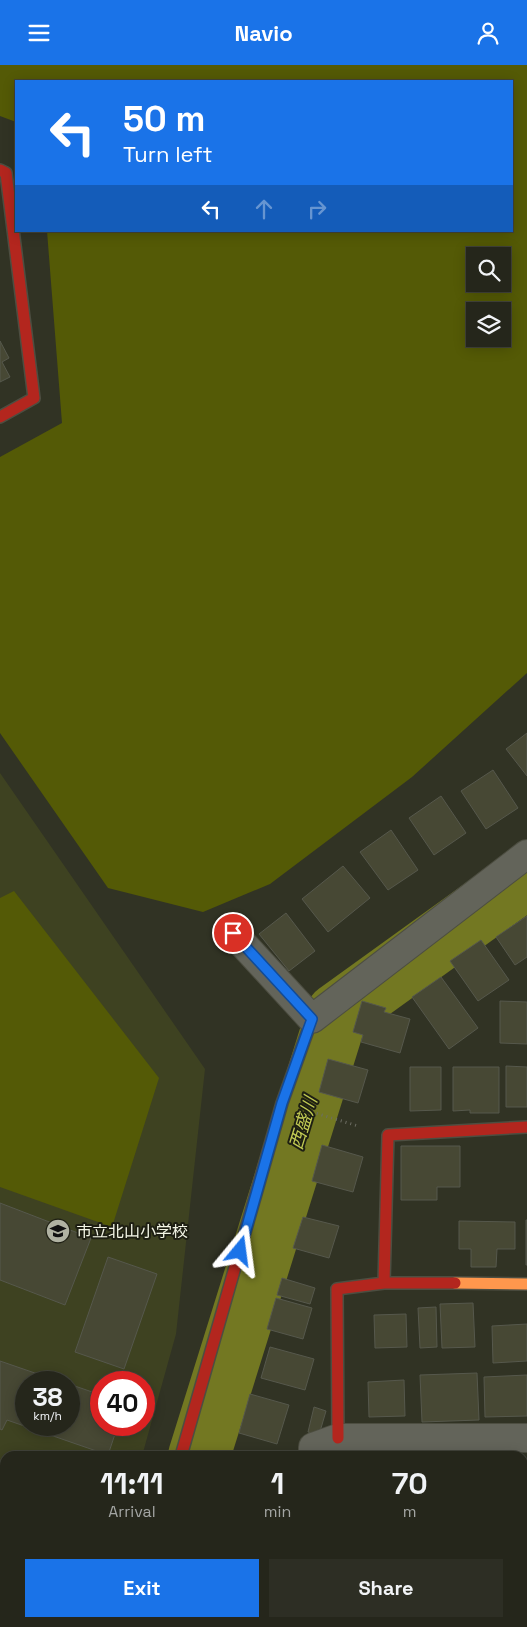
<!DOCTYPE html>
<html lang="en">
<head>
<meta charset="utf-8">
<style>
	body { margin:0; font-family:"Space Grotesk","Noto Sans JP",sans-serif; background:#2d2e24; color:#f1f3f6; height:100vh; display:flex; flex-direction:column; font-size:19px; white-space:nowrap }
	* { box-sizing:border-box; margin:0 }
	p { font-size:16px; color:#a3a5a3 }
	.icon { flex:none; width:28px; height:28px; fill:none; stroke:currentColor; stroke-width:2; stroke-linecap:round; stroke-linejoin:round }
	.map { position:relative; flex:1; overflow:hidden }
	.drawer { position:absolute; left:0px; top:1386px; width:528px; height:176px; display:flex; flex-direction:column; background:#25261b; border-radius:15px 15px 0 0; box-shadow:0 2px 12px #0003,0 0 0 1px #42433a }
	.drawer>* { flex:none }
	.hud { position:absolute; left:15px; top:15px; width:498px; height:152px; border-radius:0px; box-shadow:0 2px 12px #0003,0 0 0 1px #42433a; background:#1a73e8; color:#fff; overflow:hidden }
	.controls { position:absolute; left:466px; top:182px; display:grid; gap:10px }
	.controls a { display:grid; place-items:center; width:45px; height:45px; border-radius:0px; background:#25261b; box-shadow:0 2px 12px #0003,0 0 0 1px #42433a; font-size:25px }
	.speed { position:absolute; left:15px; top:1306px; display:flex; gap:10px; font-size:25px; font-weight:700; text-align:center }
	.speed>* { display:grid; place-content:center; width:65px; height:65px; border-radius:50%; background:#25261b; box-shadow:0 2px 12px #0003,0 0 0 1px #42433a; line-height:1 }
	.speed small { font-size:12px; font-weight:400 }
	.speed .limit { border:8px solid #d22; background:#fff; color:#111 }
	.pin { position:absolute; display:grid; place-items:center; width:42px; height:42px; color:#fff; margin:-21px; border:2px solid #fff; border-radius:50%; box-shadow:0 1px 5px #0007 }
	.me { position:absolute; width:55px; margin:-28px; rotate:16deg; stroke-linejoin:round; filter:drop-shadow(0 0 4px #0008) }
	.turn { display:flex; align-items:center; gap:18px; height:105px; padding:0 25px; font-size:22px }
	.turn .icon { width:65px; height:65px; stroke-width:2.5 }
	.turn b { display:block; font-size:35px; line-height:42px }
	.lanes { display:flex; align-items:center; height:48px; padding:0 25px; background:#0003; justify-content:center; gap:25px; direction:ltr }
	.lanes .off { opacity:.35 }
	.eta { display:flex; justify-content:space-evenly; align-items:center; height:85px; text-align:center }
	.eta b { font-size:30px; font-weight:700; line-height:35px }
	.primary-button { display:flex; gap:10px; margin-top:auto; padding:10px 25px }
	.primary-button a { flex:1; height:58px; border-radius:0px; background:#1a73e8; color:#fff; font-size:20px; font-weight:700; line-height:58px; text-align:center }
	.primary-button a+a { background:#2d2e24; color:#f1f3f6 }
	header { display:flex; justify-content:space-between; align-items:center; height:65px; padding:0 25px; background:#1a73e8; color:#fff; font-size:22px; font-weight:700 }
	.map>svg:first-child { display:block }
</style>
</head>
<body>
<header><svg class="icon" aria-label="menu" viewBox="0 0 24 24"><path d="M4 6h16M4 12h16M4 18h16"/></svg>Navio<svg class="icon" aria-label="person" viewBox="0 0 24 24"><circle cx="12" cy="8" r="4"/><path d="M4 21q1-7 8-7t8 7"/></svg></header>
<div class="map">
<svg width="527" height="1562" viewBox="0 0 527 1562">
	<rect width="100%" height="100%" fill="#313324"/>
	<!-- built -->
	<path fill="#3e4221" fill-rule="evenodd" d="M 0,708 L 205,1004 L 176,1269 L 142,1391 L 5,1391 L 5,1425 L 0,1424 ZM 26,1318 L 69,1318 L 69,1360 L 26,1360 ZM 101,1318 L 144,1318 L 144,1360 L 101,1360 Z"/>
	<!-- green -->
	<path fill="#545a06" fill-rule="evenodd" d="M 0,0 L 527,0 L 527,608 L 412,712 L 270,819 L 203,847 L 108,823 L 0,668 L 0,392 L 62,358 L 47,166 L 511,166 L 511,16 L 16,16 L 16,57 L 0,51 ZM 475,191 L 502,191 L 502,219 L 475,219 ZM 475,246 L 502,246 L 502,274 L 475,274 Z
		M 14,826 L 159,1013 L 112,1162 L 0,1122 L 0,833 Z"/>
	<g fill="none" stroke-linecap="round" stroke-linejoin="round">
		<!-- river -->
		<path stroke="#737822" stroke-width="62" d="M 199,1391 L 337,949 L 527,812
			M 133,1562 L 135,1558"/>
	</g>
	<!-- building -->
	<path fill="#474834" stroke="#56584c" d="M 0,276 L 9,293 L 2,297 L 10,312 L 0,317 Z
		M 527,668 L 527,711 L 506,684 Z
		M 493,705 L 518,743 L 486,764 L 461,726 Z
		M 441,731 L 466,768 L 434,790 L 409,753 Z
		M 391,765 L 418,805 L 388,825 L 360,787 Z
		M 343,801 L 370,833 L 328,867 L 302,834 Z
		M 286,848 L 315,886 L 289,906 L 259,869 Z
		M 527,851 L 527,892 L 515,900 L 496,872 Z
		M 481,875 L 509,915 L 478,936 L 450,896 Z
		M 441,912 L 478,963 L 449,984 L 412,932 Z
		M 362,936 L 386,943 L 384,947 L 410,954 L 400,988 L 361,977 L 363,970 L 353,967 Z
		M 500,936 L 527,937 L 527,979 L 500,978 Z
		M 328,994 L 368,1005 L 358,1038 L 319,1027 Z
		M 506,1001 L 527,1002 L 527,1042 L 506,1042 Z
		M 410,1002 L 441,1002 L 441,1045 L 410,1046 Z
		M 453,1002 L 499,1002 L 499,1048 L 470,1048 L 470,1045 L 453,1046 Z
		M 322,1080 L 363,1092 L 353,1127 L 312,1116 Z
		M 401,1081 L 460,1081 L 460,1122 L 437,1122 L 437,1135 L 401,1135 Z
		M 0,1138 L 91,1173 L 65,1240 L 0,1215 Z
		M 303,1152 L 339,1161 L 329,1193 L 293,1183 Z
		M 526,1155 L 527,1155 L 527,1200 L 526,1200 Z
		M 459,1156 L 515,1157 L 515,1184 L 497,1184 L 496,1202 L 471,1202 L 471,1184 L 459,1184 Z
		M 108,1192 L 157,1209 L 124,1304 L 75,1287 Z
		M 282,1213 L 315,1223 L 310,1239 L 277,1230 Z
		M 276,1233 L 312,1243 L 303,1274 L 267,1264 Z
		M 473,1238 L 475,1282 L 442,1283 L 440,1239 Z
		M 436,1242 L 437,1282 L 420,1283 L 418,1243 Z
		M 406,1249 L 407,1282 L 375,1283 L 374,1250 Z
		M 527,1259 L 527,1296 L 493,1298 L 492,1261 Z
		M 270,1282 L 314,1294 L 305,1325 L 261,1313 Z
		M 0,1296 L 64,1318 L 26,1318 L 26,1360 L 69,1360 L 69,1319 L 101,1330 L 101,1360 L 118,1360 L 108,1390 L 7,1355 L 2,1365 L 0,1364 Z
		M 477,1308 L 479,1355 L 422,1357 L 420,1310 Z
		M 527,1310 L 527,1351 L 485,1352 L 484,1312 Z
		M 404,1315 L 405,1351 L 369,1352 L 368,1317 Z
		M 250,1329 L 289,1340 L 277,1379 L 239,1368 Z
		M 314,1342 L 326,1346 L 319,1370 L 308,1367 Z
		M 0,1480 L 5,1482 L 5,1533 L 0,1531 Z
		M 522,1554 L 527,1554 L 527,1562 L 508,1562 L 508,1558 L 522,1558 Z
		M 163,1558 L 212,1558 L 210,1562 L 162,1562 Z
		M 348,1558 L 397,1558 L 397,1562 L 348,1562 Z
		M 406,1558 L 457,1558 L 457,1562 L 406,1562 Z
		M 277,1559 L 324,1559 L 324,1562 L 277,1562 Z"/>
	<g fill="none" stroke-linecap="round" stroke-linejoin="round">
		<!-- street casing -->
		<g stroke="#4d4e41" stroke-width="30">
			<path id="street" d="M 233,868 L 312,954 L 527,789
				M 313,1391 L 313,1382 L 338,1373 L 527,1373
				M 0,1451 L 5,1453
				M 522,1461 L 527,1444
				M 522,1525 L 527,1525
				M 244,1558 L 244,1562
				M 110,1562 L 112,1558
				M 495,1562 L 497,1558"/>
		</g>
		<!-- slow casing -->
		<g stroke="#4d4e41" stroke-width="14">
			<path id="slow" d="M 455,1218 L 527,1219"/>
		</g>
		<!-- jam casing -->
		<g stroke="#4d4e41" stroke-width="14">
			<path id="jam" d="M 0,105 L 6,108 L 34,333 L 0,352
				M 384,1218 L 388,1070 L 527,1062
				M 338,1373 L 337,1224 L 384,1218 L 455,1218
				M 181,1391 L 282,1038 L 312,954"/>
		</g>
		<!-- path -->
		<path stroke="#6d6e64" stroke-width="3" stroke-dasharray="1 4" stroke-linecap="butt" d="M 312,1047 L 358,1061"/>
		<!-- street -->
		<use href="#street" stroke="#63645a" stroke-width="28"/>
		<!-- slow -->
		<use href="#slow" stroke="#ff974d" stroke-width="11"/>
		<!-- jam -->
		<use href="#jam" stroke="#b3261e" stroke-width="11"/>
	</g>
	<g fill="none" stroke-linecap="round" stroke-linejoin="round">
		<!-- route casing -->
		<g stroke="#114b97" stroke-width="12">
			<path id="route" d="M 233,868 L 312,954 L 282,1038 L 240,1186"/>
		</g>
		<!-- route -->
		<use href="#route" stroke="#1a73e8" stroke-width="9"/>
	</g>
	<!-- icons -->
	<defs>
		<g id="school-disc" transform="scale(1.25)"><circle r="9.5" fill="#b0b2a2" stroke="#1e1f13"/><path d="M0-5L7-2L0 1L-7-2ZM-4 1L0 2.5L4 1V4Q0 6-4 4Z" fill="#111"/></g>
	</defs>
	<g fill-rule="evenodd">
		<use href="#school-disc" x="58" y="1166"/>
	</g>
	<g text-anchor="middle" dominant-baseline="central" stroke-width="4" stroke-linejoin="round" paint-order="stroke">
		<!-- poi labels -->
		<g font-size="16" fill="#f4f6e6" stroke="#1e1f13" text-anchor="start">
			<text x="76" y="1166">市立北山小学校</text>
		</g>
		<!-- water labels -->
		<g font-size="18" font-style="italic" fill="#c2cb53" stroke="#1e1f13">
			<text transform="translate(303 1058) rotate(-73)">西盛川</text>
		</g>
	</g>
</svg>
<div class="controls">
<a><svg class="icon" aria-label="search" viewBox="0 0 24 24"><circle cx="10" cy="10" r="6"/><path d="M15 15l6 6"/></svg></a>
<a><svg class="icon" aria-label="layers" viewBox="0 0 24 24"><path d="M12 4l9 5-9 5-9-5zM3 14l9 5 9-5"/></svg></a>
</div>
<div class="speed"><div>38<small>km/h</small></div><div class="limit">40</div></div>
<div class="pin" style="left:233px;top:868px;background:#d93025"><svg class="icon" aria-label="arrive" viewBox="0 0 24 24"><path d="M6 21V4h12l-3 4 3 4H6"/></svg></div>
<svg class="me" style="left:240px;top:1186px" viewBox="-20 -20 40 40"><path d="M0-17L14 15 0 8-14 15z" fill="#1a73e8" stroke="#fff" stroke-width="4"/></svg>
<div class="hud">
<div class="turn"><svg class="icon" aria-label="left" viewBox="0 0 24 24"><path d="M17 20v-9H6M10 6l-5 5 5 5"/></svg><div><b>50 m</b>Turn left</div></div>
<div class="lanes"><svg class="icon" aria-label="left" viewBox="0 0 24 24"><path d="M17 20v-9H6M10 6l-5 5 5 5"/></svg><svg class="icon off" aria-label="ahead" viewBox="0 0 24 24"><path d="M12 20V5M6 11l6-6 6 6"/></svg><svg class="icon off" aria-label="right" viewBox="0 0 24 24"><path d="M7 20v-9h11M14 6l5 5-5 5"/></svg></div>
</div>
<section class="drawer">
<div class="eta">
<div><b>11:11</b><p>Arrival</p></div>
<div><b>1</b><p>min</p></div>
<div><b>70</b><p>m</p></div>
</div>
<div class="primary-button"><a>Exit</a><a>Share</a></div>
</section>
</div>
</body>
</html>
